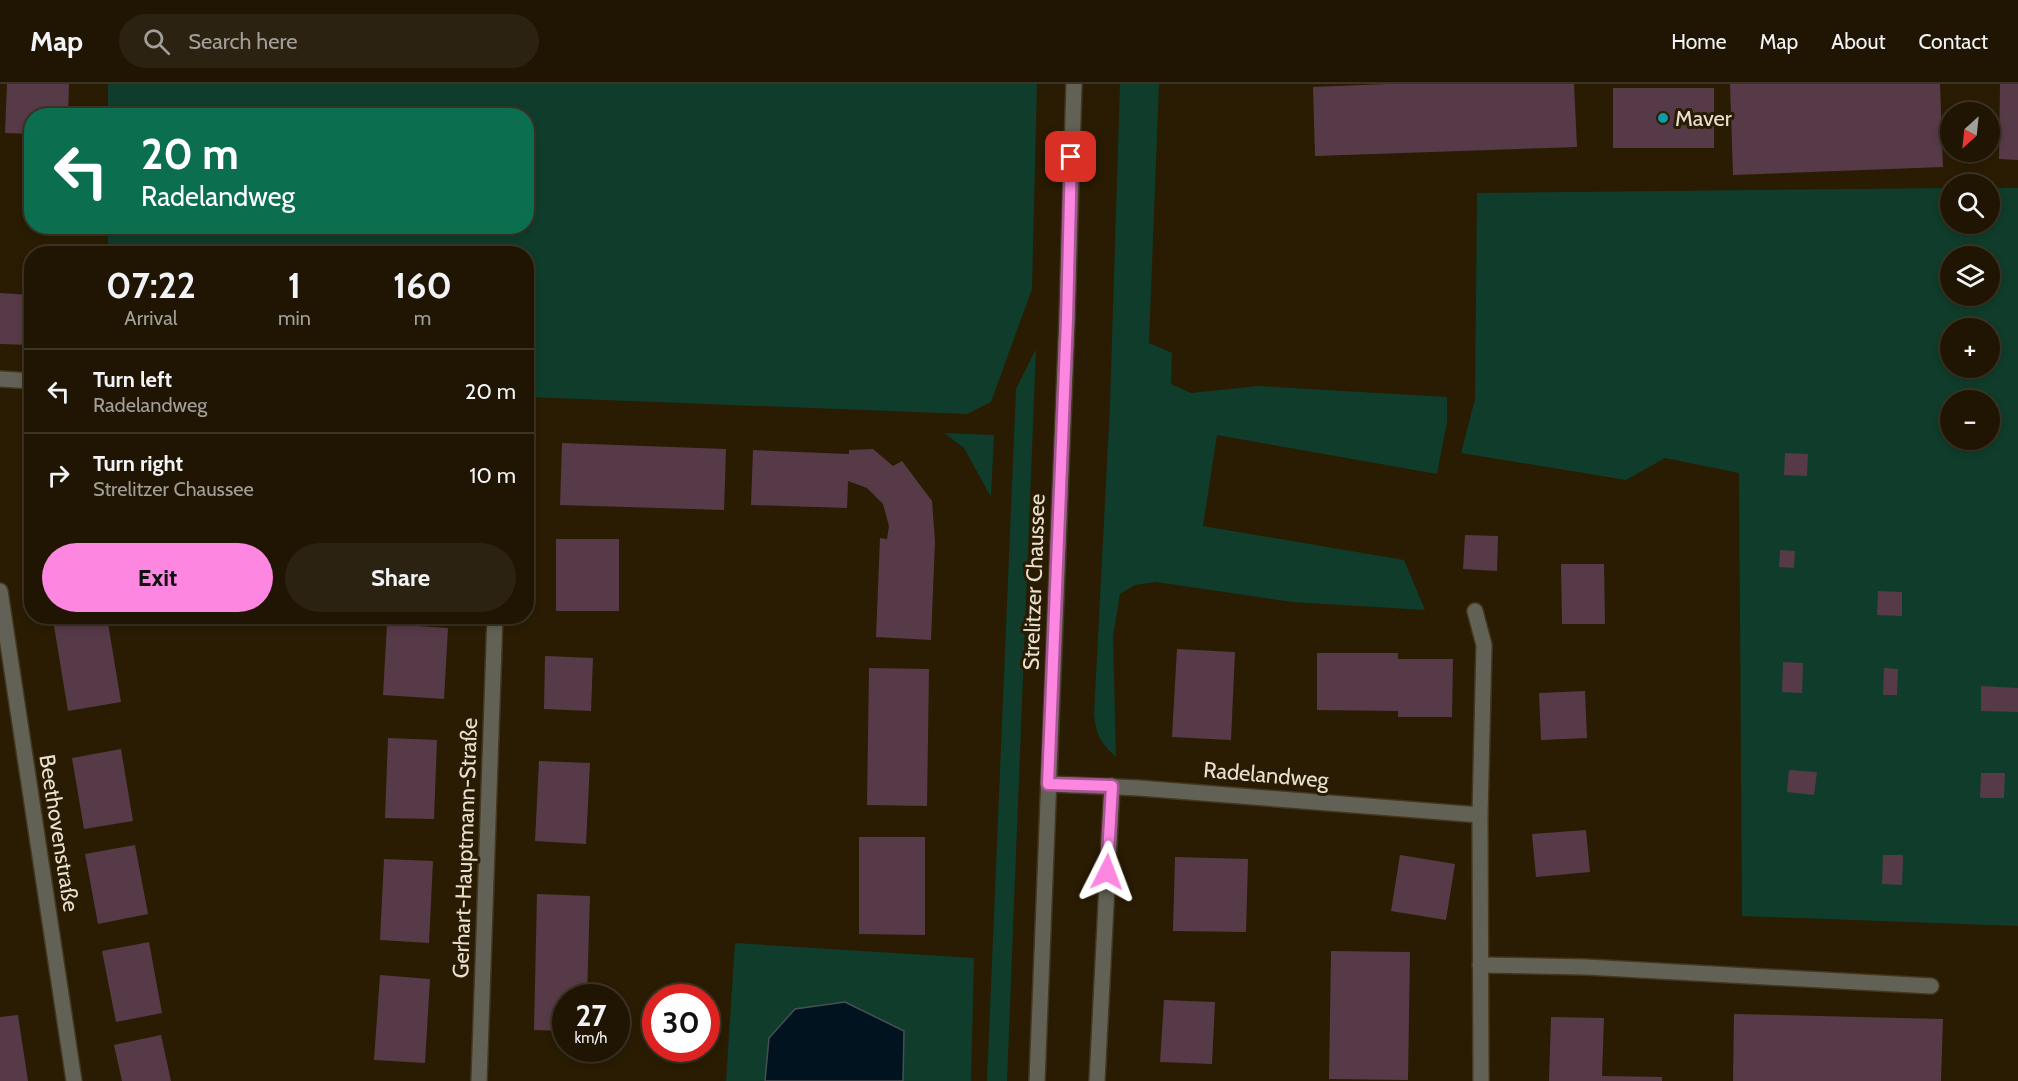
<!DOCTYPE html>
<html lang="en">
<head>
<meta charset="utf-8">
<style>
	body { margin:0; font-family:Cabin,sans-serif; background:#2c2211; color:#f1f3f6; height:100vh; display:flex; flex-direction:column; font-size:22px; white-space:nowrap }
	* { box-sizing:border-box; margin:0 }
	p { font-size:20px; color:#a19f99 }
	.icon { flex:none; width:33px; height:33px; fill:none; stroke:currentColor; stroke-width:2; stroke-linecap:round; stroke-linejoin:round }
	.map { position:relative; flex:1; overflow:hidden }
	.drawer { position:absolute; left:24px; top:162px; width:510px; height:378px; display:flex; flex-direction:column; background:#1f1502; border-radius:24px; box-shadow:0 3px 9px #0003,0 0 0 2px #3c3424 }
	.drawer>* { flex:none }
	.guide { position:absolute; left:24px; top:24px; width:510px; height:126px; border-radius:24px; box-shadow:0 3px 9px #0003,0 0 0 2px #3c3424; background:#0b6e4f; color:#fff; overflow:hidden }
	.needle { width:39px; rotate:207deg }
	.fabs { position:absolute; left:1940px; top:18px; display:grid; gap:12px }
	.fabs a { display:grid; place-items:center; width:60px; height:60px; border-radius:50%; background:#1f1502; box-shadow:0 3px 9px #0003,0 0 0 2px #3c3424; font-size:30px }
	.speed { position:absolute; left:552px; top:900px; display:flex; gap:12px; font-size:30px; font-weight:700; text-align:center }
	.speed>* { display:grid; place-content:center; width:78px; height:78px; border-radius:50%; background:#1f1502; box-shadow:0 3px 9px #0003,0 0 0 2px #3c3424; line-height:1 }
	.speed small { font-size:15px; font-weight:400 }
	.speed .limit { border:9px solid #d22; background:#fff; color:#111 }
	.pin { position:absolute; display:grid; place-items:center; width:51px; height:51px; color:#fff; margin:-26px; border-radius:12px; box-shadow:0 3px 9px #0006 }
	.me { position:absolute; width:66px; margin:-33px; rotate:3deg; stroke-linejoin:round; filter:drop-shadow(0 0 4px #0008) }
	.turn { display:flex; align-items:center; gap:21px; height:126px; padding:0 18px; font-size:27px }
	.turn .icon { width:78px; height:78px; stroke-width:2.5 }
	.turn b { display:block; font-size:42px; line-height:51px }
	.eta { display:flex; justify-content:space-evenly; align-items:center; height:102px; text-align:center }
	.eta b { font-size:36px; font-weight:800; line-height:42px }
	.action { display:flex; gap:12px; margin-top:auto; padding:12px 18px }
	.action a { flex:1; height:69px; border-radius:36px; background:#fd86e1; color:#111; font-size:24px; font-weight:800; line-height:69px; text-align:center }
	.action a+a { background:#2c2211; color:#f1f3f6 }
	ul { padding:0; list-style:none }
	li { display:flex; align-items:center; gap:18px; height:84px; padding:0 18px; border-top:2px solid #3c3424 }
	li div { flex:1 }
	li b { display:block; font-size:22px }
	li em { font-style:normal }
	header { display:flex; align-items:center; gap:36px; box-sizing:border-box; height:84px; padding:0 30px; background:#1f1502; border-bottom:2px solid #3c3424 }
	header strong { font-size:28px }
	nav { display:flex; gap:33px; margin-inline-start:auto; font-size:21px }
	.search { width:420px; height:54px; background:#2c2211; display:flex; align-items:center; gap:15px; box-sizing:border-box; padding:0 21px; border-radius:33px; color:#a19f99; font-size:22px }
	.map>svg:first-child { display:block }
</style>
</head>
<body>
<header>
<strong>Map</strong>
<div class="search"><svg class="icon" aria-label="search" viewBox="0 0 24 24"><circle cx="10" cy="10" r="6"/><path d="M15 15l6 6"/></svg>Search here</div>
<nav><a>Home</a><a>Map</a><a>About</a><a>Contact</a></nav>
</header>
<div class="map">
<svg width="2018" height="997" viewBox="0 0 2018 997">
	<rect width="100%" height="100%" fill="#291c02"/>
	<!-- green -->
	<path fill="#0f3c2b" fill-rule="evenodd" d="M 108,0 L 1037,0 L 1032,205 L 991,318 L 967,330 L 527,313 L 526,170 L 108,169 L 108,143 L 526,142 L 526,32 L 108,31 Z
		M 1120,0 L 1159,0 L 1149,259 L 1172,269 L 1171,300 L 1191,309 L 1258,302 L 1447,313 L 1447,338 L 1437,390 L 1217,351 L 1203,442 L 1404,476 L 1425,526 L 1292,518 L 1156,498 L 1135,501 L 1120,510 L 1113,552 L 1116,673 C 1101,659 1096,651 1094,630 L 1110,321 Z
		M 1950,104 L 1950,140 L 1989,140 L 1989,104 L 2018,104 L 2018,842 L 1742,832 L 1739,389 L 1665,374 L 1626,396 L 1461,369 L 1475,315 L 1477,109 ZM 1950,172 L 1989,172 L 1989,212 L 1950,212 ZM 1950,244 L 1989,244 L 1989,284 L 1950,284 ZM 1950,316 L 1989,316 L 1989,356 L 1950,356 Z
		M 1036,265 L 1007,997 L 987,997 L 1016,305 Z
		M 944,349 L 994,351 L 991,413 L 964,364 Z
		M 735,859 L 974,874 L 971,997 L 903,997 L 904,991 L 769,954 L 765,997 L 726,997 Z"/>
	<!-- water -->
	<path fill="#00131e" stroke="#465054" stroke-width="1.5" d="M 845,918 L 904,947 L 903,997 L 765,997 L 769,954 L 795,925 Z"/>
	<!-- building -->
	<path fill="#573a47" d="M 7,0 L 69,0 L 68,32 L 32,32 L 32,50 L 5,49 Z
		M 1387,0 L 1574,0 L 1577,63 L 1315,72 L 1313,3 Z
		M 1730,0 L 1940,0 L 1943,83 L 1733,91 Z
		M 2000,0 L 2018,0 L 2018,76 L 1999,75 Z
		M 1613,4 L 1714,4 L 1714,64 L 1613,64 Z
		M 0,209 L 32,211 L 32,261 L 0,260 Z
		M 32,346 L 32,395 L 30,395 L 22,347 Z
		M 562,359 L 726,365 L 724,426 L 560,421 Z
		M 873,365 L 893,382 L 902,377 L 932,417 L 935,457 L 931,556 L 876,553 L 880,454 L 887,455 L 889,442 L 883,420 L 867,404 L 848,397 L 847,424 L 751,421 L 753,366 L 849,370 L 849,366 Z
		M 1785,369 L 1808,370 L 1807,392 L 1784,391 Z
		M 1465,451 L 1498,452 L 1497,487 L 1463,485 Z
		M 556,455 L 619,455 L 619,527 L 556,527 Z
		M 1780,466 L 1795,467 L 1794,484 L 1779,483 Z
		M 1561,480 L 1604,480 L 1605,540 L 1562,540 Z
		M 1878,507 L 1902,508 L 1902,532 L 1877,531 Z
		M 107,533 L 121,618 L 68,627 L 54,542 Z
		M 387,540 L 448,544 L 444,615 L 383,611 Z
		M 1177,565 L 1235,568 L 1231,656 L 1172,653 Z
		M 1317,569 L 1398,569 L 1398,575 L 1453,575 L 1452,633 L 1398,633 L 1398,627 L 1317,626 Z
		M 545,572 L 593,574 L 591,627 L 544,625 Z
		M 1783,578 L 1803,579 L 1802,609 L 1782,608 Z
		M 869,584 L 929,585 L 927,722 L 867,721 Z
		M 1884,584 L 1898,585 L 1897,611 L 1883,611 Z
		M 1981,602 L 2018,604 L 2018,628 L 1981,627 Z
		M 1585,607 L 1587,654 L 1541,656 L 1539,609 Z
		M 388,654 L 437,656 L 434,735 L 385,734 Z
		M 121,665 L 133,737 L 84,745 L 72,674 Z
		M 539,677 L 590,679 L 586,760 L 535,757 Z
		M 1789,686 L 1817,688 L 1814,711 L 1787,708 Z
		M 1981,689 L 2005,689 L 2004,714 L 1980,714 Z
		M 1586,746 L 1590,788 L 1536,793 L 1532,750 Z
		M 859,753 L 925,753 L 925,851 L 859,850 Z
		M 135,761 L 148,830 L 98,840 L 85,770 Z
		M 1400,771 L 1455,780 L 1446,836 L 1391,827 Z
		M 1883,771 L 1903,771 L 1902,801 L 1882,800 Z
		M 1175,773 L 1248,775 L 1246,848 L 1173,847 Z
		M 384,775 L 433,777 L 429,859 L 380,856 Z
		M 537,810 L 590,812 L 587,914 L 566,914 L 566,947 L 534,946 Z
		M 149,858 L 162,929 L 116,938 L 102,867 Z
		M 1331,867 L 1410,868 L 1408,996 L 1329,995 Z
		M 380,891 L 430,895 L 425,979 L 374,976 Z
		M 1164,916 L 1215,918 L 1212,980 L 1160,978 Z
		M 1734,930 L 1943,935 L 1941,997 L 1733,997 Z
		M 18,931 L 28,997 L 0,997 L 0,933 Z
		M 1551,933 L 1604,934 L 1602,992 L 1662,993 L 1662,997 L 1549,997 Z
		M 161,951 L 171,997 L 122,997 L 114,961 Z"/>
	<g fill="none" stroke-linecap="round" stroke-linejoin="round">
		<!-- lane casing -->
		<g stroke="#44371f" stroke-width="18">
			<path id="lane" d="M 1480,881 L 1586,883 L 1931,902"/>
		</g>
		<!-- street casing -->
		<g stroke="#44371f" stroke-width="18">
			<path id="street" d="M 0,295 L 32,297
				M 0,507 L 74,997
				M 1475,527 L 1484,561 L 1480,731 L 1481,997
				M 1049,700 L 1139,704 L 1480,731
				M 479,997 L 495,532
				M 1037,997 L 1067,235 L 1074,0
				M 1097,997 L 1112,702"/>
		</g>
		<!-- lane -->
		<use href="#lane" stroke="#616255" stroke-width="15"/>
		<!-- street -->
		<use href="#street" stroke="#616255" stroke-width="15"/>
	</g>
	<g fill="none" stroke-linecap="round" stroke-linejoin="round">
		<!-- route casing -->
		<g stroke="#a45792" stroke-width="15">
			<path id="route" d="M 1071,73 L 1067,235 L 1048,700 L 1112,702 L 1107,788"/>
		</g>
		<!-- route -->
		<use href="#route" stroke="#fd86e1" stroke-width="10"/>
	</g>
	<!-- markers -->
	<circle fill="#0f9aa8" stroke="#291c02" stroke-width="2" cx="1663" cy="34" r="6"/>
	<g text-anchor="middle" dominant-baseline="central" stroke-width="6" stroke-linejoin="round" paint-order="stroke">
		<!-- poi labels -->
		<g font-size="22" fill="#e9e0d1" stroke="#291c02" text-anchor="start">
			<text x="1675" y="34">Maver</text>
		</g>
		<!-- street labels -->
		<g font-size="22" fill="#e9e0d1" stroke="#291c02">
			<text transform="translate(1034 498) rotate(-88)">Strelitzer Chaussee</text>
			<text transform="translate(1266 691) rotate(5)">Radelandweg</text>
			<text transform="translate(59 749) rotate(81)">Beethovenstraße</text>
			<text transform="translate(465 764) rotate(-88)">Gerhart-Hauptmann-Straße</text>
		</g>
	</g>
</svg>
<div class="fabs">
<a><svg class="needle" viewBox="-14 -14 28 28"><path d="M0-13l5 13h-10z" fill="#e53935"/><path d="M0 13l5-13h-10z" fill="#a19f99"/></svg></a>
<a><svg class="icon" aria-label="search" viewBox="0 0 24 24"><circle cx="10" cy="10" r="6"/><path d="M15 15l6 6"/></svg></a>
<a><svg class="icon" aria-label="layers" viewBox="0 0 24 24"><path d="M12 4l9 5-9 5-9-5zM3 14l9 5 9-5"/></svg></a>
<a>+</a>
<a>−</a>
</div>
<div class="speed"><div>27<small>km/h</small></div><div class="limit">30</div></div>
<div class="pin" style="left:1071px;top:73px;background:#d93025"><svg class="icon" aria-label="arrive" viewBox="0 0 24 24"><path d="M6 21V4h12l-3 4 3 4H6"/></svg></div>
<svg class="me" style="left:1107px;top:788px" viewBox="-20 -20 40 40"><path d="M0-17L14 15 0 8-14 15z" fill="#fd86e1" stroke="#fff" stroke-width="4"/></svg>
<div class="guide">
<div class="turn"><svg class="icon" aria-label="left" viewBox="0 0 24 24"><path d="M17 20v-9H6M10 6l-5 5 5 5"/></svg><div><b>20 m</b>Radelandweg</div></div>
</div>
<section class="drawer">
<div class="eta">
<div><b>07:22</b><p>Arrival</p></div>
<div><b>1</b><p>min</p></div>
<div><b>160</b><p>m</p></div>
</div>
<ul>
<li><svg class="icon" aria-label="left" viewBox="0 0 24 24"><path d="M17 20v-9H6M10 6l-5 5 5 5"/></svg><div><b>Turn left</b><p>Radelandweg</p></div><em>20 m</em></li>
<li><svg class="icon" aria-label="right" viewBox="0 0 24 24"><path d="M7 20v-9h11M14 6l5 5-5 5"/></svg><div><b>Turn right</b><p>Strelitzer Chaussee</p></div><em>10 m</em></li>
</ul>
<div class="action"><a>Exit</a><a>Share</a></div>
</section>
</div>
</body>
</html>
